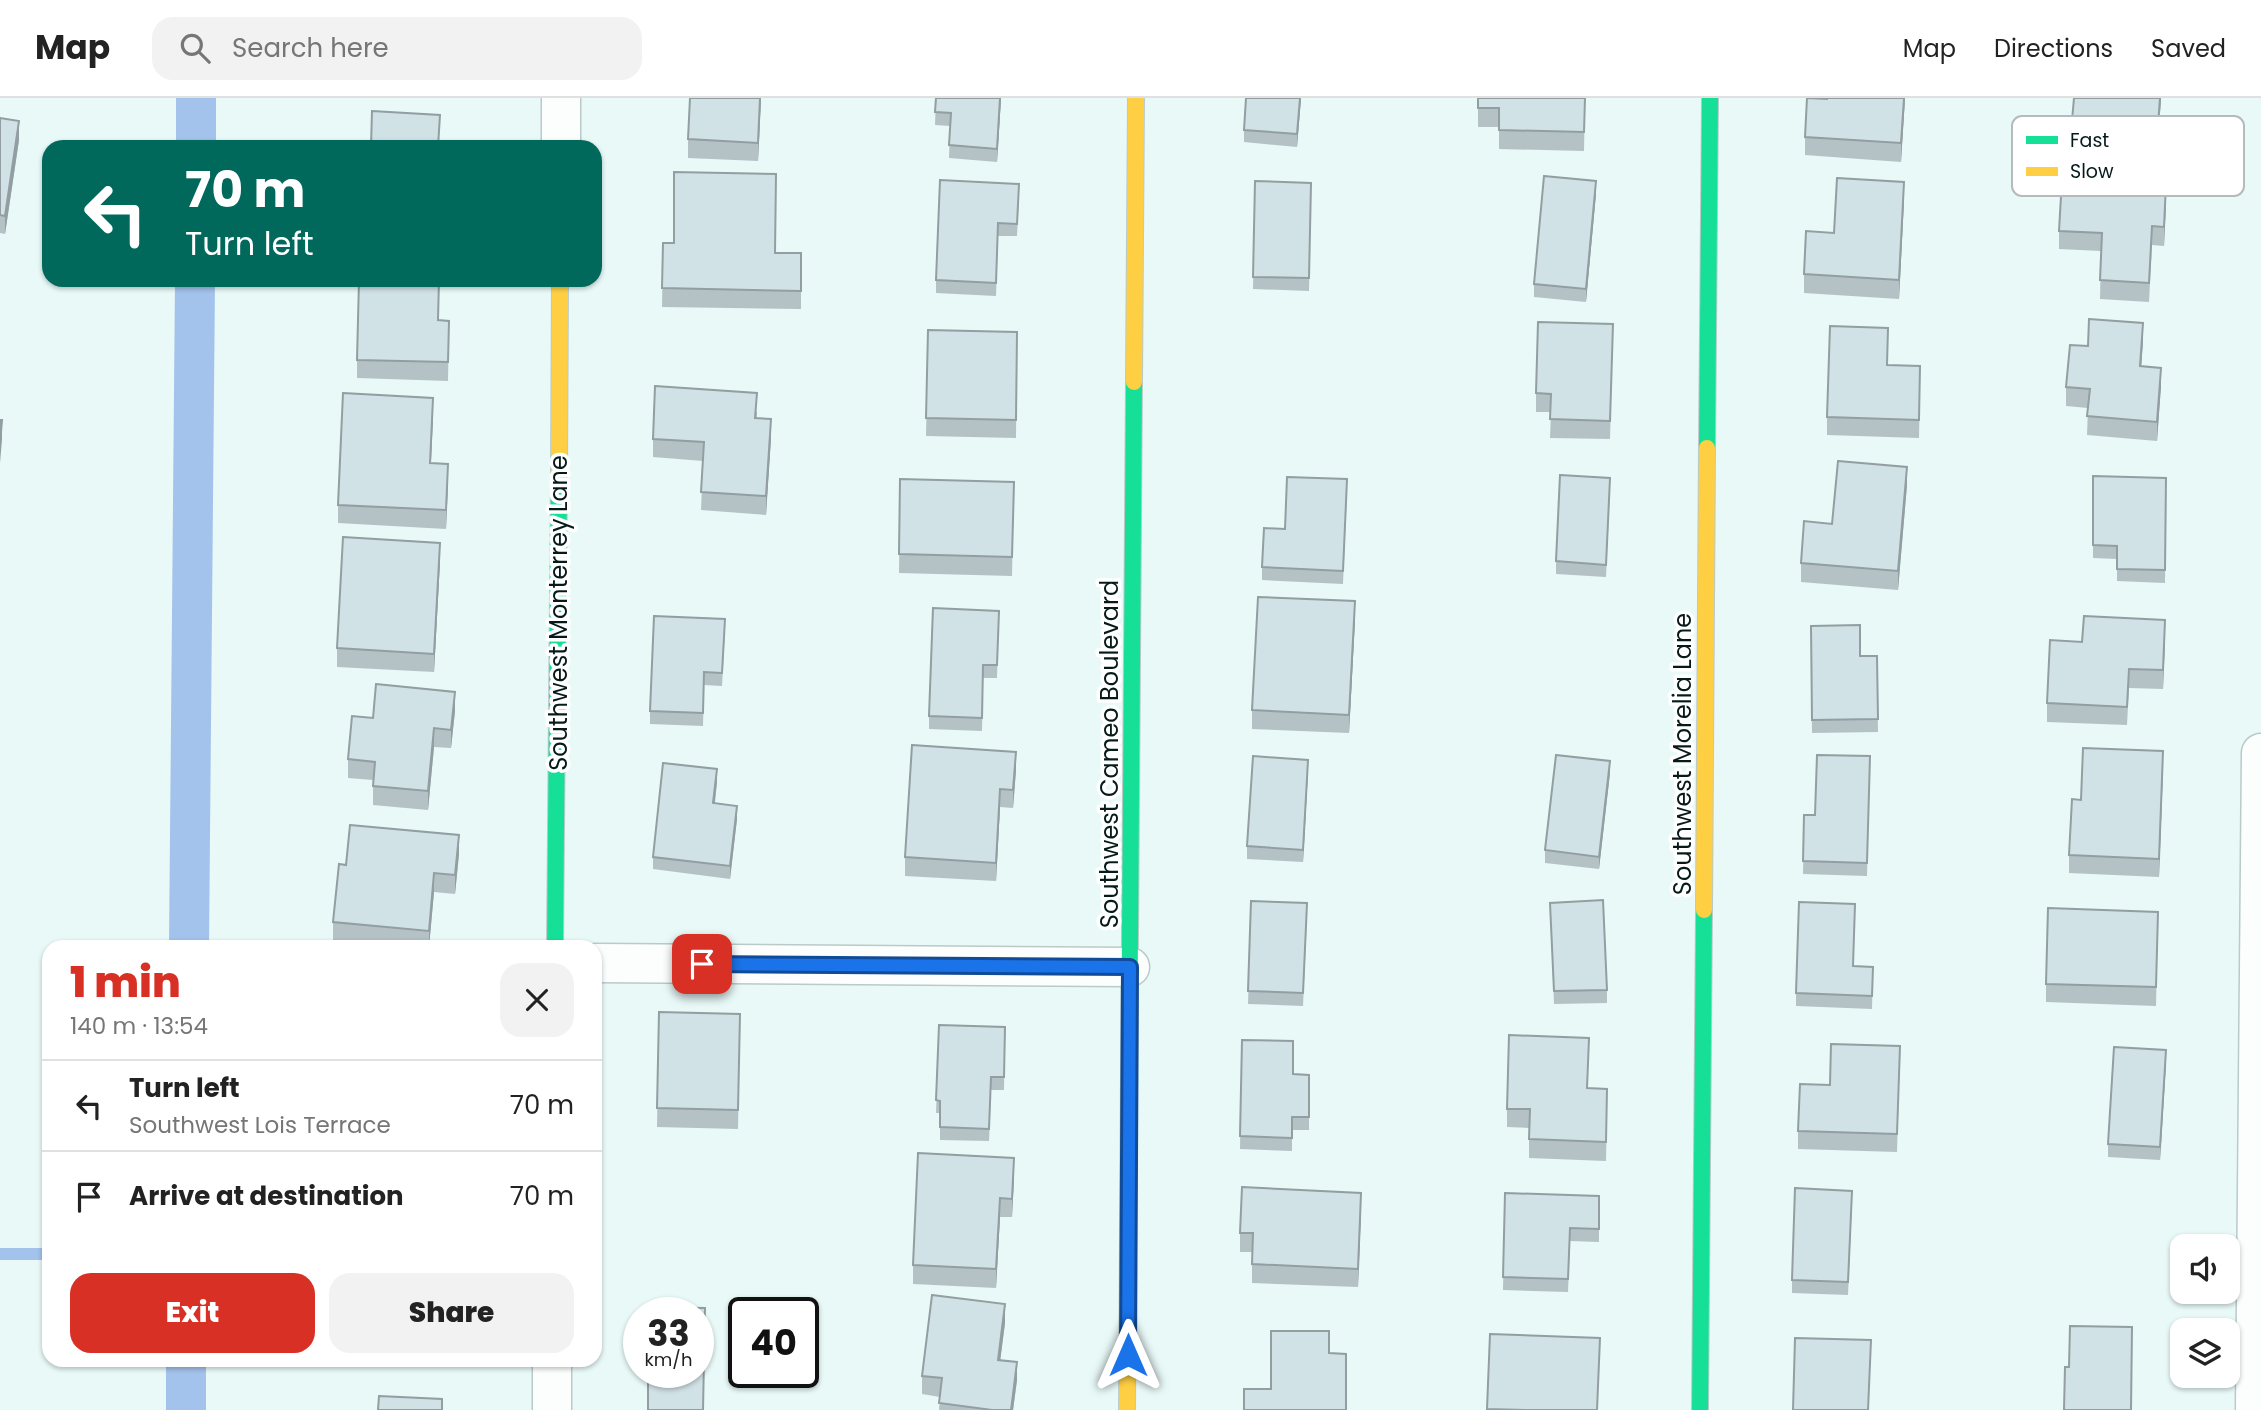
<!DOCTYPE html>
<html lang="en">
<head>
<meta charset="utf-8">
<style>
	body { margin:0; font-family:Poppins,sans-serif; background:#f2f2f2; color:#222; height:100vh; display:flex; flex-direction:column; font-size:26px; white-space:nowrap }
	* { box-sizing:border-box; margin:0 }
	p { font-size:23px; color:#767676 }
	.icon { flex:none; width:38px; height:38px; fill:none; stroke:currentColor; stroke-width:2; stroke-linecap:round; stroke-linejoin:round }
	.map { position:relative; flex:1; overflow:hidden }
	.panel { position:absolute; left:42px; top:842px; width:560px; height:427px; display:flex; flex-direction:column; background:#fff; border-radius:21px; box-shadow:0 2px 5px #0004 }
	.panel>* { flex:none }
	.hud { position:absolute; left:42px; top:42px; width:560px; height:147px; border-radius:21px; box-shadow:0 2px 5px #0004; background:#00695c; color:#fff; overflow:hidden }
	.controls { position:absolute; left:2170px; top:1136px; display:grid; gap:14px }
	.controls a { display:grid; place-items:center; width:70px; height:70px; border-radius:14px; background:#fff; box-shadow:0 2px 5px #0004; font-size:35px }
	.speed { position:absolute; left:623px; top:1199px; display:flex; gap:14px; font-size:35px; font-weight:700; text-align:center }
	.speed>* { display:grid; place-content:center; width:91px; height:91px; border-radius:50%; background:#fff; box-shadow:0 2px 5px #0004; line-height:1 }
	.speed small { font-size:18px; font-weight:400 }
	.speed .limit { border:4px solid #111; border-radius:10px; background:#fff; color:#111 }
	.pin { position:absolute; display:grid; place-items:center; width:60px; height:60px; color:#fff; margin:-30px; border-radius:14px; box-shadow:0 4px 10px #0006 }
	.me { position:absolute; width:77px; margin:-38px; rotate:0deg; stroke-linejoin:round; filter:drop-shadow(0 0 5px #0008) }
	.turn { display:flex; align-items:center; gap:24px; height:147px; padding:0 28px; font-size:32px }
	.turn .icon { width:91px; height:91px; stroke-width:2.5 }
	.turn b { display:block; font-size:49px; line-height:60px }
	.round { display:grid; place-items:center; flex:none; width:74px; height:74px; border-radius:21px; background:#f2f2f2 }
	.overview { display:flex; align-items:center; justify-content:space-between; height:119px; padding:0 28px }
	h1 { font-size:42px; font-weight:800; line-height:52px; color:#d93025 }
	.cta { display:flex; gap:14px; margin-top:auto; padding:14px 28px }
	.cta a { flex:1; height:80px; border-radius:21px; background:#d93025; color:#fff; font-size:28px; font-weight:800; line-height:80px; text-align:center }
	.cta a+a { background:#f2f2f2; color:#222 }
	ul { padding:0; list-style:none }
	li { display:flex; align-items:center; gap:21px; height:91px; padding:0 28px; border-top:2px solid #e0e0e0 }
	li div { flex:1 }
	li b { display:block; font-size:26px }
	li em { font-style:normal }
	header { display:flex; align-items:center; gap:42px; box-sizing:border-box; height:98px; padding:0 35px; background:#fff; border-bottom:2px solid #e0e0e0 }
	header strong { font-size:33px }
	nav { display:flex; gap:38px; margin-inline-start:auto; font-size:24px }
	.search { width:490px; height:63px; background:#f2f2f2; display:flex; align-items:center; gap:18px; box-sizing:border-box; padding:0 24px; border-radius:21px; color:#767676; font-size:26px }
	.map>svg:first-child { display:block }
</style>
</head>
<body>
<header>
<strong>Map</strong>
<div class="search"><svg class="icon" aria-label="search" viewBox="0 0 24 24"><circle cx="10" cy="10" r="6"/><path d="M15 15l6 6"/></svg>Search here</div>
<nav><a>Map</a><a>Directions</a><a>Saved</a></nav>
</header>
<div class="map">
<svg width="2261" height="1312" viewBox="0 0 2261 1312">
	<rect width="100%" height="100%" fill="#e8f9f8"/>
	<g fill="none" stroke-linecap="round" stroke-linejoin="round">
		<!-- stream -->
		<path stroke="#a4c3ec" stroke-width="12" d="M 0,1156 L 49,1156"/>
		<!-- canal -->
		<path stroke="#a4c3ec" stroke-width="40" d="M 196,49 L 196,0
			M 189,849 L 195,182
			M 186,1312 L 186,1262"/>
		<!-- street casing -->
		<g stroke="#b9cac9" stroke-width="41">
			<path id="street" d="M 561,49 L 561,0
				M 595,865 L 1130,869
				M 552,1312 L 552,1262
				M 2255,1312 L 2261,655"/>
		</g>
		<!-- fast casing -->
		<g stroke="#b9cac9" stroke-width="18">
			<path id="fast" d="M 1707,350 L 1710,0
				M 555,849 L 559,378
				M 1129,975 L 1134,284
				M 1700,1312 L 1704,812"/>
		</g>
		<!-- slow casing -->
		<g stroke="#b9cac9" stroke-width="18">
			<path id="slow" d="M 1134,284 L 1136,0
				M 559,378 L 560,182
				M 1704,812 L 1707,350
				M 1127,1312 L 1129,975"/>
		</g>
		<!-- street -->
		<use href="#street" stroke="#fcfefe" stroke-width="38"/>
		<!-- fast -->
		<use href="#fast" stroke="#16e098" stroke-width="16"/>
		<!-- slow -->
		<use href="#slow" stroke="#ffcf43" stroke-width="16"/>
	</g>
	<!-- wall -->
	<path fill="#b4c2c6" d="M 761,0 L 758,63 L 688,60 L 688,41 Z
		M 936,0 L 1001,0 L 997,64 L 949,60 L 950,28 L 935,27 Z
		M 1301,0 L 1297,49 L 1244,44 L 1244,32 Z
		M 1478,0 L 1585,0 L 1584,53 L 1499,51 L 1499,29 L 1478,29 Z
		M 1827,0 L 1905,0 L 1901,64 L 1805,57 L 1805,39 Z
		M 2161,0 L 2157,59 L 2071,53 L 2071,34 Z
		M 0,20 L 19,42 L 5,136 L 0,135 Z
		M 1255,83 L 1311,85 L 1309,193 L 1253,191 Z
		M 1596,96 L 1586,204 L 1534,199 L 1534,186 Z
		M 1019,99 L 1017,138 L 998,138 L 996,198 L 936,195 L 936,182 Z
		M 1904,102 L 1899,201 L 1804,195 L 1804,176 L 1834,135 Z
		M 2166,104 L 2164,148 L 2152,147 L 2149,204 L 2100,201 L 2101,153 L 2059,151 L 2059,133 Z
		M 663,145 L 775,155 L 801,155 L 801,211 L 662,209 Z
		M 438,222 L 449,223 L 448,283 L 357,280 L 357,262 Z
		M 1613,226 L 1610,341 L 1550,340 L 1551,314 L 1536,314 L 1536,295 Z
		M 928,232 L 1017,234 L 1016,340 L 926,338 Z
		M 2143,243 L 2141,268 L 2161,288 L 2157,343 L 2087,337 L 2088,310 L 2066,308 L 2066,289 L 2088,248 Z
		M 1887,267 L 1920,286 L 1919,340 L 1827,337 L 1827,319 Z
		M 757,313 L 757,320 L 771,340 L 766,417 L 701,412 L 703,363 L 653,359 L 653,341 Z
		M 433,318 L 431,365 L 448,384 L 446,431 L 338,425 L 338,407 Z
		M 2093,378 L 2166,380 L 2165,485 L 2117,483 L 2117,461 L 2093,460 Z
		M 900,381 L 1014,384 L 1012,478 L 899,475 Z
		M 1907,387 L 1898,492 L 1801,484 L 1801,465 Z
		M 1610,393 L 1606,479 L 1556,476 L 1556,463 Z
		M 1347,394 L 1343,486 L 1262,482 L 1262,469 Z
		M 440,463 L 434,574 L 337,569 L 337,550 Z
		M 999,513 L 997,580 L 983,580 L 982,633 L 929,631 L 929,618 Z
		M 1355,522 L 1349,635 L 1252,631 L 1252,612 Z
		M 1811,528 L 1860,558 L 1877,558 L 1878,634 L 1812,635 Z
		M 725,534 L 722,588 L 704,587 L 703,628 L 650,626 L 650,613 Z
		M 2165,541 L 2163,591 L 2129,590 L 2127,627 L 2047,624 L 2047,605 L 2082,544 Z
		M 455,613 L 451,650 L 434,649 L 428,712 L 373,707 L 373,682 L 348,680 L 348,661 L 373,620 Z
		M 1870,658 L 1867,778 L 1803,776 L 1804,717 L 1815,717 Z
		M 2163,671 L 2159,779 L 2069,775 L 2069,757 L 2081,702 Z
		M 1016,672 L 1013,710 L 1000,709 L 996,783 L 905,778 L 905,759 Z
		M 1308,674 L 1303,764 L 1247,761 L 1247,748 Z
		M 1610,675 L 1599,771 L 1545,765 L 1545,752 Z
		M 717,684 L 715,705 L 737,721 L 730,781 L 653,771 L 653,759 Z
		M 459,756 L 455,796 L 434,794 L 429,849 L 400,849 L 333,843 L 333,824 L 346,767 Z
		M 1251,803 L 1307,818 L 1303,908 L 1248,906 Z
		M 1550,805 L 1607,892 L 1607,905 L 1554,906 Z
		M 2158,814 L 2156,908 L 2046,904 L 2046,886 Z
		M 1873,869 L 1872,911 L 1796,908 L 1796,895 Z
		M 659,914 L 740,916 L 738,1031 L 657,1029 Z
		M 939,927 L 1005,929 L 1004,992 L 991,992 L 989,1043 L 940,1042 L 940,1015 L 936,1015 Z
		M 1242,942 L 1293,976 L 1309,977 L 1309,1032 L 1292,1032 L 1292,1053 L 1240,1051 Z
		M 1900,948 L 1897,1054 L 1798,1051 L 1798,1033 L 1830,987 Z
		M 2166,965 L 2160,1062 L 2108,1059 L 2108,1046 Z
		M 1588,990 L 1607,1009 L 1606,1063 L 1529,1060 L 1529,1030 L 1507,1029 L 1507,1011 Z
		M 1014,1079 L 1012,1119 L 1000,1119 L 996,1190 L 913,1186 L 913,1167 Z
		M 1505,1095 L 1599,1098 L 1599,1144 L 1570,1143 L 1568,1194 L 1503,1192 Z
		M 1852,1105 L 1848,1197 L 1792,1195 L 1792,1182 Z
		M 1361,1113 L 1358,1189 L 1252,1185 L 1252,1154 L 1240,1154 L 1240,1135 Z
		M 1005,1225 L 1000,1262 L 1017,1282 L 1013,1312 L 939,1312 L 940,1299 L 922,1296 L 922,1278 Z"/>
	<!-- shaded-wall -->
	<path fill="#929ea1" d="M 760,0 L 761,0 L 758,63 L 758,45 Z
		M 1000,0 L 1001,0 L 997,64 L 997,51 Z
		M 1300,0 L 1301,0 L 1297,49 L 1297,36 Z
		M 1904,0 L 1905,0 L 1901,64 L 1901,45 Z
		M 2160,0 L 2161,0 L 2157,59 L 2157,40 Z
		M 19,23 L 19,42 L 5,136 L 5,118 Z
		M 1596,83 L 1596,96 L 1586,204 L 1586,191 Z
		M 1904,84 L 1904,102 L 1899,201 L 1899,182 Z
		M 2166,86 L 2166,104 L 2164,148 L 2164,129 Z
		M 2143,225 L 2143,243 L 2140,287 L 2140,268 Z
		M 2161,270 L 2161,288 L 2157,343 L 2157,324 Z
		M 433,300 L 433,318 L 430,383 L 430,365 Z
		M 771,321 L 771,340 L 766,417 L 766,398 Z
		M 2,322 L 2,341 L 0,365 L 0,346 Z
		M 448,366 L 448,384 L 446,431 L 446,412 Z
		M 1907,369 L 1907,387 L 1898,492 L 1898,473 Z
		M 440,445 L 440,463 L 434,574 L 434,556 Z
		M 1355,503 L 1355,522 L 1349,635 L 1349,617 Z
		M 2165,522 L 2165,541 L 2163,591 L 2163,572 Z
		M 455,594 L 455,613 L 451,650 L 451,632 Z
		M 434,630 L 434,649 L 428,712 L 428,693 Z
		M 2163,653 L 2163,671 L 2159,779 L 2159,761 Z
		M 1016,654 L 1016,672 L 1013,710 L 1013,692 Z
		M 1308,662 L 1308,674 L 1303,764 L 1303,752 Z
		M 1610,663 L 1610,675 L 1599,771 L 1599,759 Z
		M 717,671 L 717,684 L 713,718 L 713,705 Z
		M 1000,691 L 1000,709 L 996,783 L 996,765 Z
		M 737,708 L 737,721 L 730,781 L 730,768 Z
		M 459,737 L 459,756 L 455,796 L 455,777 Z
		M 434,775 L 434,794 L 429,849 L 429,833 Z
		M 2166,952 L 2166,965 L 2160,1062 L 2160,1049 Z
		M 1014,1060 L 1014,1079 L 1012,1119 L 1012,1101 Z
		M 1361,1095 L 1361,1113 L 1358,1189 L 1358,1171 Z
		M 1000,1100 L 1000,1119 L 996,1190 L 996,1171 Z
		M 1005,1206 L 1005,1225 L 998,1280 L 998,1262 Z
		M 1017,1264 L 1017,1282 L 1013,1312 L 1011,1312 Z"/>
	<!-- building -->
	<path fill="#d1e2e6" stroke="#929ea1" stroke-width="2" d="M 690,0 L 760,0 L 758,45 L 688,41 Z
		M 936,0 L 1000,0 L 997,51 L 949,47 L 951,15 L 935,14 Z
		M 1246,0 L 1300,0 L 1297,36 L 1244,32 Z
		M 1478,0 L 1585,0 L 1584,34 L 1499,32 L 1499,10 L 1478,10 Z
		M 1807,0 L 1827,1 L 1827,0 L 1904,0 L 1901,45 L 1805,39 Z
		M 2074,0 L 2160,0 L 2157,40 L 2071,34 Z
		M 372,13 L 440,17 L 438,49 L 371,49 Z
		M 0,20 L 19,23 L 5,118 L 0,117 Z
		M 674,74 L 776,76 L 775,155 L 801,155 L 801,193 L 662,190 L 663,145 L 674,145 Z
		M 1544,78 L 1596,83 L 1586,191 L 1534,186 Z
		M 1837,80 L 1904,84 L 1899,182 L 1804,176 L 1806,133 L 1834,135 Z
		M 2062,81 L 2166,86 L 2164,129 L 2152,128 L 2149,185 L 2100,182 L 2102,135 L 2059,133 Z
		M 940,82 L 1019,86 L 1017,126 L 998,125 L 996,185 L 936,182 Z
		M 1255,83 L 1311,85 L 1309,180 L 1253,179 Z
		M 359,182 L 439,182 L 438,222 L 449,223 L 448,264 L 357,262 Z
		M 2089,221 L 2143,225 L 2140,268 L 2161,270 L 2157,324 L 2087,318 L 2090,291 L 2066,289 L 2070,247 L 2088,248 Z
		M 1538,224 L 1613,226 L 1610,323 L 1550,321 L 1551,296 L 1536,295 Z
		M 1830,228 L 1888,230 L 1887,267 L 1920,268 L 1919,322 L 1827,319 Z
		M 928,232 L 1017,234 L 1016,322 L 926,320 Z
		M 655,288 L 757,295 L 755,320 L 771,321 L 766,398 L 701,394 L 704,344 L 653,341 Z
		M 343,295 L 433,300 L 430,365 L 448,366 L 446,412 L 338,407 Z
		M 0,322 L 2,322 L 0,346 Z
		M 1838,363 L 1907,369 L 1898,473 L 1801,465 L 1804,423 L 1832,426 Z
		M 1560,377 L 1610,380 L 1606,467 L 1556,463 Z
		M 2093,378 L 2166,380 L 2165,472 L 2117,471 L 2117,448 L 2093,447 Z
		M 1287,379 L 1347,381 L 1343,473 L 1262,469 L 1264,430 L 1285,431 Z
		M 900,381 L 1014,384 L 1012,459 L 899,456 Z
		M 343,439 L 440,445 L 434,556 L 337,550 Z
		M 1258,499 L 1355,503 L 1349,617 L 1252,612 Z
		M 933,510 L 999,513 L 997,567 L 983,567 L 982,620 L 929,618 Z
		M 654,518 L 725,521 L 722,575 L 704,574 L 703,615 L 650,613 Z
		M 2084,518 L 2165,522 L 2163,572 L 2129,571 L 2127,609 L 2047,605 L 2050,542 L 2082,544 Z
		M 1860,527 L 1860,558 L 1877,558 L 1878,621 L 1812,622 L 1811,528 Z
		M 376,586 L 455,594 L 451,632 L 434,630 L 428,693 L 373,688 L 375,664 L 348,661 L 352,618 L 373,620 Z
		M 912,647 L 1016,654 L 1013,692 L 1000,691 L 996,765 L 905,759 Z
		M 2083,650 L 2163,653 L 2159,761 L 2069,757 L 2072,701 L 2081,702 Z
		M 1556,657 L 1610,663 L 1599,759 L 1545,752 Z
		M 1817,657 L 1870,658 L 1867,765 L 1803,763 L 1804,717 L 1815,717 Z
		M 1253,658 L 1308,662 L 1303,752 L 1247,748 Z
		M 663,665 L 717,671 L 713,705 L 737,708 L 730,768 L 653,759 Z
		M 350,727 L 459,737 L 455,777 L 434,775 L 429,833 L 333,824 L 339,766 L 346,767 Z
		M 1603,802 L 1607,892 L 1554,893 L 1550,805 Z
		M 1251,803 L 1307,805 L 1303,895 L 1248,893 Z
		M 1799,804 L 1855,806 L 1853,868 L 1873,869 L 1872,898 L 1796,895 Z
		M 2048,810 L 2158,814 L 2156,889 L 2046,886 Z
		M 659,914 L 740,916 L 738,1012 L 657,1010 Z
		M 939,927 L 1005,929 L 1004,979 L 991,979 L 989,1031 L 940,1029 L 940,1003 L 936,1002 Z
		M 1509,937 L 1589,940 L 1587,990 L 1607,991 L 1606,1044 L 1529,1041 L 1530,1011 L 1507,1011 Z
		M 1242,942 L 1293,943 L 1293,976 L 1309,977 L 1309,1019 L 1292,1019 L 1292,1040 L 1240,1038 Z
		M 1831,946 L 1900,948 L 1897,1036 L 1798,1033 L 1800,986 L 1830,987 Z
		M 2114,949 L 2166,952 L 2160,1049 L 2108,1046 Z
		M 918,1055 L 1014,1060 L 1012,1101 L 1000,1100 L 996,1171 L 913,1167 Z
		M 1242,1089 L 1361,1095 L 1358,1171 L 1252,1166 L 1253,1135 L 1240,1135 Z
		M 1795,1090 L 1852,1093 L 1848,1184 L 1792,1182 Z
		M 1505,1095 L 1599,1098 L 1599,1131 L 1570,1130 L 1568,1181 L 1503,1179 Z
		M 932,1197 L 1005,1206 L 998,1262 L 1017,1264 L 1011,1312 L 992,1312 L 939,1305 L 942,1280 L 922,1278 Z
		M 650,1209 L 705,1210 L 703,1312 L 648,1312 L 648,1274 L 698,1274 L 698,1214 L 650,1214 Z
		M 2070,1228 L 2132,1229 L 2131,1312 L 2064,1312 L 2065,1269 L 2069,1269 Z
		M 1271,1233 L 1329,1233 L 1329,1255 L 1346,1256 L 1346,1312 L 1244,1312 L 1244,1291 L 1271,1291 Z
		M 1490,1236 L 1600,1240 L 1597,1312 L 1525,1312 L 1487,1311 Z
		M 1795,1240 L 1871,1242 L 1868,1312 L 1793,1312 Z
		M 379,1298 L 442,1301 L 442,1312 L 378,1312 Z"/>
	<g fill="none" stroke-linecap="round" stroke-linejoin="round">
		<!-- route casing -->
		<g stroke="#114b97" stroke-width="18">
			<path id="route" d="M 702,866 L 1130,869 L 1128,1257"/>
		</g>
		<!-- route -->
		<use href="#route" stroke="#1a73e8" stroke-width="12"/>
	</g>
	<g text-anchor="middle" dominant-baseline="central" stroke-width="7" stroke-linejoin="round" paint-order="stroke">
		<!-- street labels -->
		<g font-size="24" fill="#071a1a" stroke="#fff">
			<text transform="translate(558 515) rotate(-90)">Southwest Monterrey Lane</text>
			<text transform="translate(1109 656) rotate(-90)">Southwest Cameo Boulevard</text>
			<text transform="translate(1682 656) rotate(-90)">Southwest Morelia Lane</text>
		</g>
	</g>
	<!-- legend -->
	<rect x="2012" y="18" width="232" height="80" rx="10" fill="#fff" stroke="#b5baba" stroke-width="2"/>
	<rect x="2026" y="38" width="32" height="8" fill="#16e098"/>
	<rect x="2026" y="69" width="32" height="9" fill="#ffcf43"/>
	<g font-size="19" fill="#071a1a">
		<text x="2070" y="49">Fast</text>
		<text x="2070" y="80">Slow</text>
	</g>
</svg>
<div class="controls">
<a><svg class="icon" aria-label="sound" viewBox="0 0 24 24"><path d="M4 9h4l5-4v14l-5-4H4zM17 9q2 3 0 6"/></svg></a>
<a><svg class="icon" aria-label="layers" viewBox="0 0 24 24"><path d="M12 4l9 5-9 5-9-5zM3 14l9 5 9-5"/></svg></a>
</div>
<div class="speed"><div>33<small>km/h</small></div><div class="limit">40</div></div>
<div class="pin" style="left:702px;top:866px;background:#d93025"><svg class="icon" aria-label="arrive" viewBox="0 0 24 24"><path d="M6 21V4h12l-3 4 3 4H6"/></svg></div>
<svg class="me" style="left:1128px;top:1257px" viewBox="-20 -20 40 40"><path d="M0-17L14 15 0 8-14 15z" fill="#1a73e8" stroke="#fff" stroke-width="4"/></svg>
<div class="hud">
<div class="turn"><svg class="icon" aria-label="left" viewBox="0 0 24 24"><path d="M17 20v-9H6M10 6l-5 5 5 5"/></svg><div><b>70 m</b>Turn left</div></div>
</div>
<section class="panel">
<div class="overview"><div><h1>1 min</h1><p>140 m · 13:54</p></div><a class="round"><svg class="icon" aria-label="close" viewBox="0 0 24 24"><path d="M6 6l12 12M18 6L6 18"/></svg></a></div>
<ul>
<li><svg class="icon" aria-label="left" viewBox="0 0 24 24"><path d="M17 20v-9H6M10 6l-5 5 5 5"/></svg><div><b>Turn left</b><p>Southwest Lois Terrace</p></div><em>70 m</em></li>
<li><svg class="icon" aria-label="arrive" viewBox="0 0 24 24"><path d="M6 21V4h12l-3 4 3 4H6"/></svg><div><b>Arrive at destination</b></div><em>70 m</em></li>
</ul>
<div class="cta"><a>Exit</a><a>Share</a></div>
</section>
</div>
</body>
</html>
